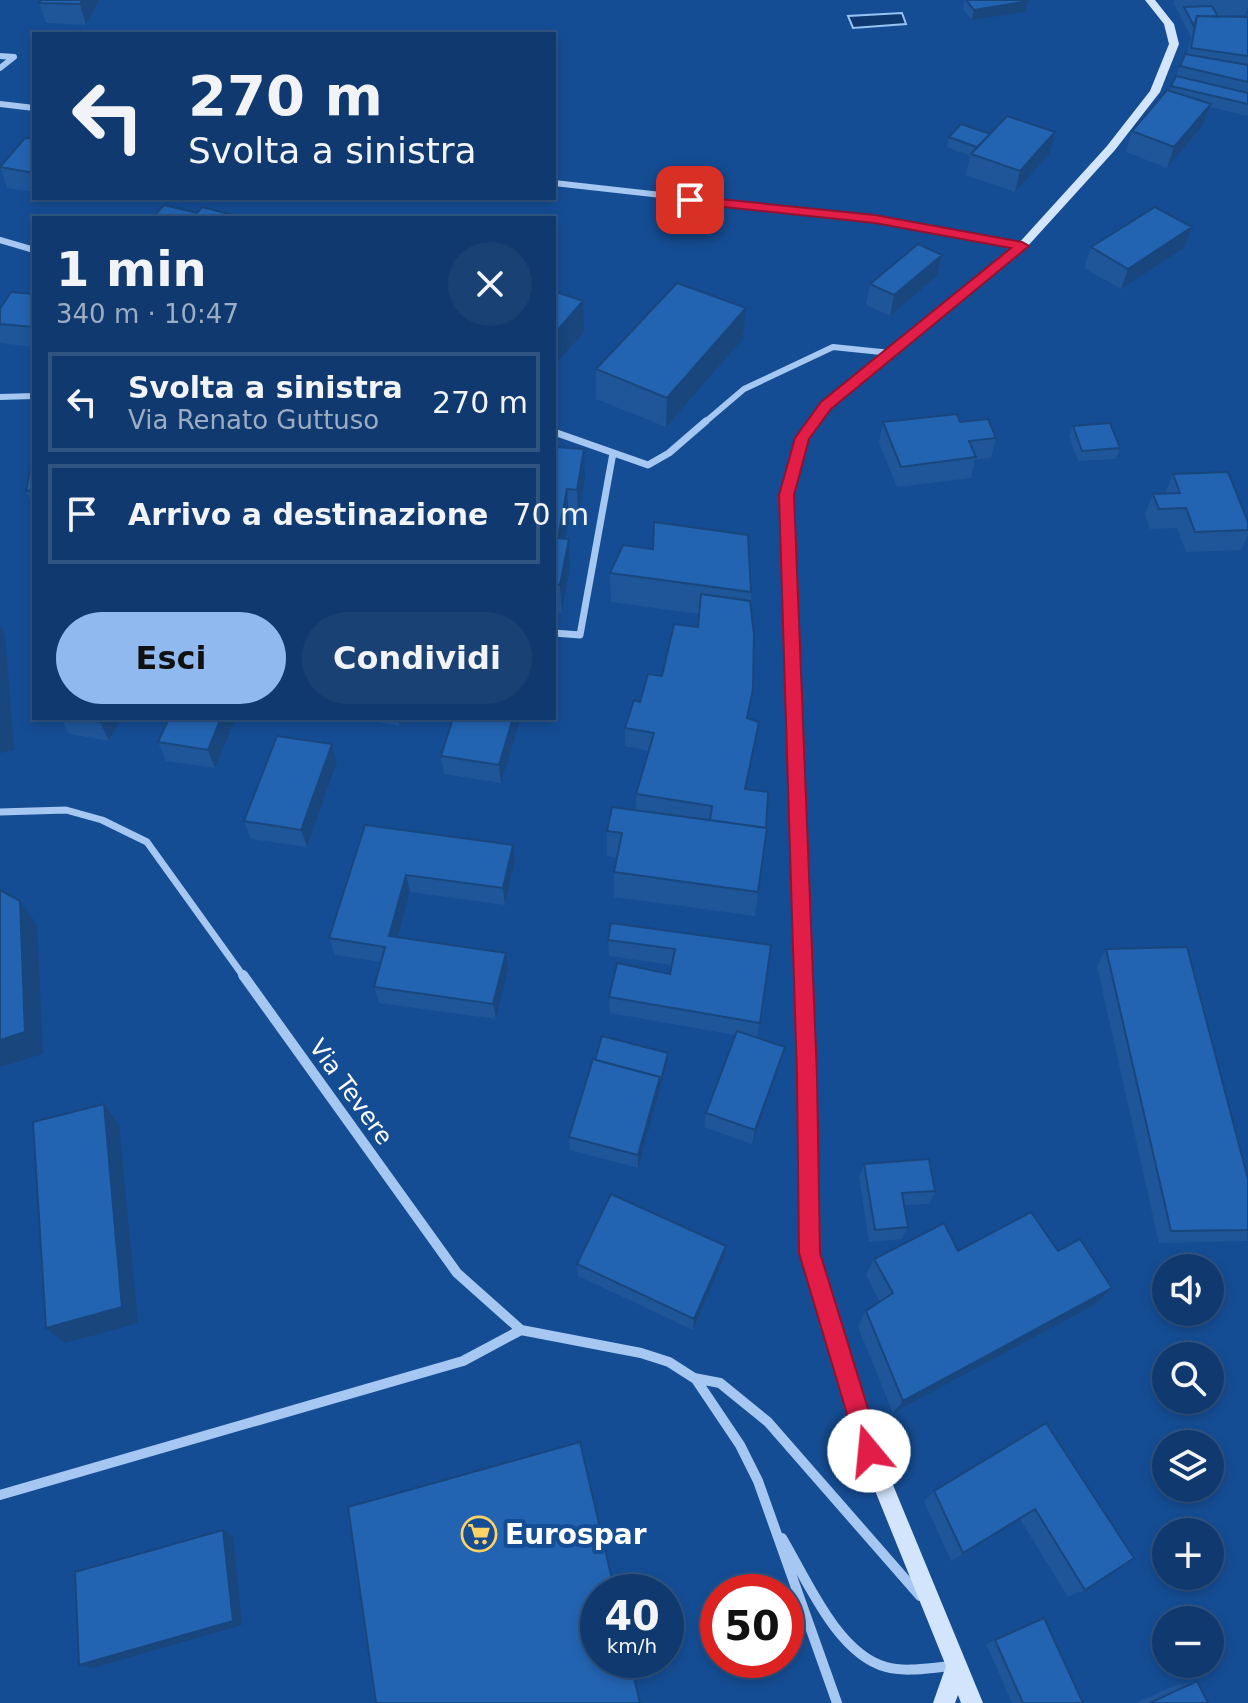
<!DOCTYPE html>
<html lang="it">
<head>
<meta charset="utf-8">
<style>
	body { margin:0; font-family:"DejaVu Sans",sans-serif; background:#194174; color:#f1f3f6; height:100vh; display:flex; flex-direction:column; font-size:30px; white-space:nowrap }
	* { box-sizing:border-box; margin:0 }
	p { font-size:26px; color:#9cadc3 }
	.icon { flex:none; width:44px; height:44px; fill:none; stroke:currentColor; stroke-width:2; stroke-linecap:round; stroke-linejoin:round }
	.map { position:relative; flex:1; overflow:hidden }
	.side { position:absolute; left:32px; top:216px; width:524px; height:504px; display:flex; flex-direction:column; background:#103a6f; border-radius:0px; box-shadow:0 4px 12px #0003,0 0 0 2px #305482 }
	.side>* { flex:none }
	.top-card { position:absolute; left:32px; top:32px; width:524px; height:168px; border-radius:0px; box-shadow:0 4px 12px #0003,0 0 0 2px #305482; background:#103a6f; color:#f1f3f6; overflow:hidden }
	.tools { position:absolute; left:1152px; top:1254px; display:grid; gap:16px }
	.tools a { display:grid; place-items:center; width:72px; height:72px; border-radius:50%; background:#103a6f; box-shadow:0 4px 12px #0003,0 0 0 2px #305482; font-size:40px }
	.speed { position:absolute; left:580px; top:1574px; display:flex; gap:16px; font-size:40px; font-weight:700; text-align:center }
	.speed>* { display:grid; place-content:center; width:104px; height:104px; border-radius:50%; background:#103a6f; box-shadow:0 4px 12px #0003,0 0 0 2px #305482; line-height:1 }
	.speed small { font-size:20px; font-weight:400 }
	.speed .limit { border:12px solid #d22; background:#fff; color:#111 }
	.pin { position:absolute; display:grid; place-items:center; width:68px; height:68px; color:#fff; margin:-34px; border-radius:16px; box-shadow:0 4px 12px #0006 }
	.me { position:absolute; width:88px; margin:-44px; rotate:343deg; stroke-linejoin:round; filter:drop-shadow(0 0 6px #0008) }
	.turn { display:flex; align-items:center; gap:28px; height:168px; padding:0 24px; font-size:36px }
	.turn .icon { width:104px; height:104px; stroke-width:2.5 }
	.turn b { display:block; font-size:56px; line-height:68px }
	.round { display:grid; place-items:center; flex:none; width:84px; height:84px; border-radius:42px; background:#194174 }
	.headline { display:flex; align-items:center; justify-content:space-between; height:136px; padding:0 24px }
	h1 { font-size:48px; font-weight:600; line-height:60px }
	.primary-button { display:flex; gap:16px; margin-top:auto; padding:16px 24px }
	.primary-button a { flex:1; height:92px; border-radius:48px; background:#90b9f0; color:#111; font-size:32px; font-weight:600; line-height:92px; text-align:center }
	.primary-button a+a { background:#194174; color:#f1f3f6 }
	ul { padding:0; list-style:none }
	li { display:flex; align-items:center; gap:24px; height:100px; margin:0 16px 12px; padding:0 8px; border:4px solid #305482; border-radius:0px }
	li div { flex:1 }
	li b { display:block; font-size:30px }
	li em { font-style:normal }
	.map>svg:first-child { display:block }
</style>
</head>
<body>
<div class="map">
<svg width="1248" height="1703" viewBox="0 0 1248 1703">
	<rect width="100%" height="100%" fill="#154d94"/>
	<!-- water -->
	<path fill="#0d3870" stroke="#97c2f4" stroke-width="2" d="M 902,13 L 906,24 L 853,28 L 848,16 Z"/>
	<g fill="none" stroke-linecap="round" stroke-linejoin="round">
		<!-- street-far2 -->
		<path stroke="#a5c7f1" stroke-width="6" d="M 0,56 L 14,57 L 0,68
			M 0,104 L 34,108
			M 554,183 L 875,219 L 1022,246
			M 0,240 L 34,250
			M 0,397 L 34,396
			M 704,423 L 744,389 L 833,347 L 891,353"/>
		<!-- street-far1 -->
		<path stroke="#a5c7f1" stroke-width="7" d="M 554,432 L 648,465 L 669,453 L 706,421
			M 554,633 L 580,635 L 613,453
			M 0,812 L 66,810 L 102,820 L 147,842 L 244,977"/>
		<!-- street -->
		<path stroke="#a5c7f1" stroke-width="10" d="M 243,975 L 457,1273 L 521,1330 L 641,1353 L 669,1362 L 694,1378 L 720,1383 L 768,1422 L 920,1596
			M 695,1378 L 740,1445 L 758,1481 L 837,1703
			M 0,1495 L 463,1361 L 521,1330
			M 782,1538 C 806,1578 837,1654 886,1667 C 907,1673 933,1667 955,1666"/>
		<!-- secondary -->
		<path fill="#d3e5fc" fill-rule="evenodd" d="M 1145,0 L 1155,0 L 1174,24 L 1179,44 L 1160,92 L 1115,150 L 1026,248 L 831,408 L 808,439 L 793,495 L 816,1077 L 818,1253 L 879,1451 L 983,1703 L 961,1703 L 958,1695 L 955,1703 L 933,1703 L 946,1666 L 859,1451 L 800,1253 L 798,1077 L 779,495 L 795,438 L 821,402 L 1018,244 L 1107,146 L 1150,91 L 1169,44 L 1164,24 Z"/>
	</g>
	<!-- wall -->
	<path fill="#1e5699" d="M 99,0 L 86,25 L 46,23 L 39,3 Z
		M 965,0 L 1027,0 L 1028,1 L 1025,12 L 972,20 L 963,9 Z
		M 1175,0 L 1248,0 L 1248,6 L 1245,15 L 1218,16 L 1248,43 L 1248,114 L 1247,116 L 1210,107 L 1203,125 L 1167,168 L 1126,152 L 1132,131 L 1170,91 L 1180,66 L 1187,54 L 1191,37 L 1174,4 Z
		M 949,137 L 1050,153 L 1015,192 L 966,175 L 970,156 L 947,147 Z
		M 34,139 L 34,192 L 7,188 L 0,166 Z
		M 1192,227 L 1184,248 L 1121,289 L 1084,268 L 1091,247 Z
		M 942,255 L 937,276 L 890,316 L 866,305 L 870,284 Z
		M 34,294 L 34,347 L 0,343 L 0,309 Z
		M 746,308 L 743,339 L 666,427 L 596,399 L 596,369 Z
		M 883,422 L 960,422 L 996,438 L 991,458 L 975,460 L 971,478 L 897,487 L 879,443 Z
		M 1073,426 L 1120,448 L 1116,459 L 1078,461 L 1069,436 Z
		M 34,449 L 34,508 L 26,491 Z
		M 554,460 L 585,479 L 578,519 L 569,519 L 565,539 L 569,539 L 570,568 L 562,613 L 554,612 Z
		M 1173,474 L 1248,522 L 1248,535 L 1241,550 L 1186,552 L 1177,528 L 1150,529 L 1145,514 L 1153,494 L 1165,494 Z
		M 610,573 L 751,592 L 750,708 L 748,719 L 756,740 L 747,789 L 767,828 L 755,916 L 614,897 L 614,872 L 617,858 L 607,856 L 607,831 L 636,810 L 636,794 L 649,751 L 625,746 L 625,728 L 640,702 L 698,627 L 699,614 L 611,602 Z
		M 61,718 L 121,718 L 109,741 L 69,734 Z
		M 169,718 L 236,718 L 215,768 L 166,761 L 158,742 Z
		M 355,718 L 403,718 L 400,726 Z
		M 521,718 L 501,783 L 444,774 L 441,756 Z
		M 332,744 L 337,762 L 307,847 L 251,839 L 244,821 Z
		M 365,825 L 515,862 L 505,905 L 410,892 L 397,937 L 508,969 L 496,1019 L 379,1003 L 374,987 L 381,962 L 335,955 L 329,938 Z
		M 608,940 L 771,945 L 757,1038 L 785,1047 L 781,1062 L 752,1144 L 704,1127 L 706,1113 L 735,1035 L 610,1013 L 609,997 L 670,974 L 672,965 L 609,956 Z
		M 1106,949 L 1248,1179 L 1247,1241 L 1159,1243 L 1097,966 Z
		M 668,1053 L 668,1060 L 638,1168 L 570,1150 L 569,1137 L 595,1060 Z
		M 864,1164 L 935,1191 L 929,1204 L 905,1205 L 908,1227 L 902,1239 L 869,1242 L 859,1177 Z
		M 726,1246 L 724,1258 L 693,1330 L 578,1276 L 577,1264 Z
		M 958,1251 L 1058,1251 L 1112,1288 L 1096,1304 L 893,1413 L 858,1327 L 866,1311 L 880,1302 L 866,1275 L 874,1259 Z
		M 1046,1423 L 1085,1590 L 1068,1597 L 1020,1519 L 951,1561 L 924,1501 L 934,1491 Z
		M 1044,1618 L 1083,1703 L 1012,1703 L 986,1644 Z
		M 1197,1681 L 1208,1703 L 1136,1703 L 1176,1685 Z"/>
	<!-- shaded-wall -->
	<path fill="#18467d" d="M 82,0 L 99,0 L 86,25 L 80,4 Z
		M 1028,1 L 1025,12 L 972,20 L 974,10 Z
		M 1211,104 L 1203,125 L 1167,168 L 1174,147 Z
		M 1055,132 L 1050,153 L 1015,192 L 1020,171 Z
		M 1192,227 L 1184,248 L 1121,289 L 1128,269 Z
		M 942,255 L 937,276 L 890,316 L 894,295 Z
		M 583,301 L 584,332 L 554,366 L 554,334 Z
		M 746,308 L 743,339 L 666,427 L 667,398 Z
		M 584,449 L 585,479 L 578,519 L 577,490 Z
		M 567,489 L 569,519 L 560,567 L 558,538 Z
		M 569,539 L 570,568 L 562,613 L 560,585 Z
		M 0,626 L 5,635 L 14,750 L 0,753 Z
		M 102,718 L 121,718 L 109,741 L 100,722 Z
		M 221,718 L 236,718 L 215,768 L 208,750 Z
		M 398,718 L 403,718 L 400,726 Z
		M 513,718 L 521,718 L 501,783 L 499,765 Z
		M 759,722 L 756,740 L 743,807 L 745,789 Z
		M 332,744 L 337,762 L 307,847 L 301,830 Z
		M 513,845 L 515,862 L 505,905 L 503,888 Z
		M 406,875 L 410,892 L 393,953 L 389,936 Z
		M 20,901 L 37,925 L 43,1054 L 0,1067 L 0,1040 Z
		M 506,953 L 508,969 L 496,1019 L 493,1004 Z
		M 785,1047 L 781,1062 L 752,1144 L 755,1130 Z
		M 668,1053 L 668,1060 L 638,1168 L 638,1155 L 660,1077 Z
		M 104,1104 L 119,1125 L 138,1323 L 65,1343 L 46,1328 Z
		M 726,1246 L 724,1258 L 693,1330 L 694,1319 Z
		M 1112,1288 L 1096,1304 L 893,1413 L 903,1401 Z
		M 223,1530 L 233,1536 L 242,1625 L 93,1668 L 79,1665 Z"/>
	<!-- building -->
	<path fill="#2364b2" stroke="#18467d" stroke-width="2" d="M 41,0 L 82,0 L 80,4 L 39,3 Z
		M 966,0 L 1027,0 L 1028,1 L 974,10 Z
		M 1212,6 L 1218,17 L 1197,16 L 1194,26 L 1184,7 Z
		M 1197,16 L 1248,17 L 1248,56 L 1191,48 Z
		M 1185,54 L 1248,65 L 1248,82 L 1180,66 Z
		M 1176,76 L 1248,93 L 1248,104 L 1171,86 Z
		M 1167,90 L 1211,104 L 1174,147 L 1132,131 Z
		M 1007,116 L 1055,132 L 1020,171 L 971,154 Z
		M 961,124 L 990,134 L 977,147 L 949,137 Z
		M 25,138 L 34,139 L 34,173 L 0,167 Z
		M 164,205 L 197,213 L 202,207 L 229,214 L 226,218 L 152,218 Z
		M 1155,207 L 1192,227 L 1128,269 L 1091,247 Z
		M 918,244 L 942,255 L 894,295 L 870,284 Z
		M 677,283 L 746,308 L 667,398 L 596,369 Z
		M 554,291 L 583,301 L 554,334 Z
		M 11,292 L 34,294 L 34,327 L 0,324 L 0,309 Z
		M 957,414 L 960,422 L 988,419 L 996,438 L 969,441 L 976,457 L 901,467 L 883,422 Z
		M 1110,423 L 1120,448 L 1082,451 L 1073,426 Z
		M 557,447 L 584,449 L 577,490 L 567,489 L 558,538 L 569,539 L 560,585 L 554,584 L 554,460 Z
		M 34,449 L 34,490 L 26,491 Z
		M 1228,472 L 1248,522 L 1248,530 L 1195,532 L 1186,508 L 1159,509 L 1153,494 L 1180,493 L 1173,474 Z
		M 654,522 L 748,535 L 751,592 L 610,573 L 623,545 L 653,549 Z
		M 701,594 L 750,601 L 754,635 L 753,689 L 747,718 L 759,722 L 745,789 L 768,792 L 766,828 L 710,820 L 712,806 L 636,794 L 654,733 L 625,728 L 634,700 L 640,702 L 648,674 L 662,676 L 674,624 L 698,627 Z
		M 76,718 L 102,718 L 100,722 Z
		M 169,718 L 221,718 L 208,750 L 158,742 Z
		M 453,718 L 513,718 L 499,765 L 441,756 Z
		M 277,736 L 332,744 L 301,830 L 244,821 Z
		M 612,807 L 767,828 L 758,892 L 614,872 L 622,833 L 607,831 Z
		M 365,825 L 513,845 L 503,888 L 406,875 L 389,936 L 506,953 L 493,1004 L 374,987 L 385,947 L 329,938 Z
		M 0,890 L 20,901 L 25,1032 L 0,1040 Z
		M 611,923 L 771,945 L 760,1023 L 609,997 L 617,963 L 670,974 L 675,949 L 608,940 Z
		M 1187,947 L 1248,1179 L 1248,1230 L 1171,1231 L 1106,949 Z
		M 737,1031 L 785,1047 L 755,1130 L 706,1113 Z
		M 602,1036 L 668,1053 L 660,1084 L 660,1077 L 595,1060 Z
		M 593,1059 L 660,1077 L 638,1155 L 569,1137 Z
		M 104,1104 L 122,1307 L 46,1328 L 33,1122 Z
		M 929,1159 L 935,1191 L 902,1193 L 908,1227 L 875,1230 L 864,1164 Z
		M 611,1194 L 726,1246 L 694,1319 L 577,1264 Z
		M 1031,1212 L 1058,1251 L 1080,1239 L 1112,1288 L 903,1401 L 866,1311 L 893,1293 L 874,1259 L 944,1223 L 958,1251 Z
		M 1046,1423 L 1134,1558 L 1085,1590 L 1035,1509 L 963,1553 L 934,1491 Z
		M 580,1442 L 615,1592 L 598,1592 L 598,1660 L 630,1660 L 640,1703 L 376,1703 L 348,1507 Z
		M 223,1530 L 233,1621 L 79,1665 L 75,1572 Z
		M 1044,1618 L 1083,1703 L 1023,1703 L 995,1640 Z
		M 1197,1681 L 1208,1703 L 1150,1703 Z"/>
	<!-- route -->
	<path fill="#e11d48" stroke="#92132f" stroke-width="2" d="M 690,196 L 875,215 L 1022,242 L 1029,246 L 831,409 L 809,439 L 794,495 L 817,1077 L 820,1253 L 881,1451 L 877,1459 L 869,1462 L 861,1459 L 858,1451 L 799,1253 L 797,1077 L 779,495 L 795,438 L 821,402 L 1011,248 L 875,223 L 686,203 L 684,200 Z"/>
	<!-- icons -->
	<defs>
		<g id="supermarket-ring" transform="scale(1.8)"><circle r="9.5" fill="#154d94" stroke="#ffd265" stroke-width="1.5"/><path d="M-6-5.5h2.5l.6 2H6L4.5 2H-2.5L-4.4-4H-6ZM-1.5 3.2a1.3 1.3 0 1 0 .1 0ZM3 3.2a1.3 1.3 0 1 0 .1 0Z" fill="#ffd265"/></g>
	</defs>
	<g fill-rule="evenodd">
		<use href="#supermarket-ring" x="479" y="1534"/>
	</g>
	<g text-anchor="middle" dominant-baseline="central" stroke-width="8" stroke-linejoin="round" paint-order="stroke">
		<!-- street labels -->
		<g font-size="24" fill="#fff" stroke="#154d94">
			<text transform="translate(351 1092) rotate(54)">Via Tevere</text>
		</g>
		<!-- near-poi labels -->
		<g font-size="28" font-weight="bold" fill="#fff" stroke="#154d94" text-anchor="start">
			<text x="505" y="1534">Eurospar</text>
		</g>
	</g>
</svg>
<div class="tools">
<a><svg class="icon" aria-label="sound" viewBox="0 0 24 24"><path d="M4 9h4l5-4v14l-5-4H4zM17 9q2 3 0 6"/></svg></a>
<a><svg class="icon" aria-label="search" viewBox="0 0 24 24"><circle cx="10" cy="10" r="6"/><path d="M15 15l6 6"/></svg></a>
<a><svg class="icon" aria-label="layers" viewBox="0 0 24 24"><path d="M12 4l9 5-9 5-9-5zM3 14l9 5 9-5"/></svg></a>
<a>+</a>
<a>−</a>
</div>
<div class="speed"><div>40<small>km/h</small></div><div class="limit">50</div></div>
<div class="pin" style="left:690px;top:200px;background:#d93025"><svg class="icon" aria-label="arrive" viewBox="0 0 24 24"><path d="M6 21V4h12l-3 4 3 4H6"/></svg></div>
<svg class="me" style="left:869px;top:1451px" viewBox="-20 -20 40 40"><circle r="19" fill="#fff"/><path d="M0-13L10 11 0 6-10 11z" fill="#e11d48"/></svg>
<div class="top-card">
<div class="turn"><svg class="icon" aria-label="left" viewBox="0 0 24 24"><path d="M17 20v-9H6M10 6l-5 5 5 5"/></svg><div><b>270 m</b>Svolta a sinistra</div></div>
</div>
<section class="side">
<div class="headline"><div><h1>1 min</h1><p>340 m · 10:47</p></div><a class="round"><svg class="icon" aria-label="close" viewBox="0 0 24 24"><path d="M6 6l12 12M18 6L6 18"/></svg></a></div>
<ul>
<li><svg class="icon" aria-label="left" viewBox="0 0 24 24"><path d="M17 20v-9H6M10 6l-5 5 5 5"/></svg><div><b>Svolta a sinistra</b><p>Via Renato Guttuso</p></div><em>270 m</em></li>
<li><svg class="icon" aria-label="arrive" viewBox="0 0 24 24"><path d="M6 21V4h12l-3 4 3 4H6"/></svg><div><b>Arrivo a destinazione</b></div><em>70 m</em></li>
</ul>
<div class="primary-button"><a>Esci</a><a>Condividi</a></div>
</section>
</div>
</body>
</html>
